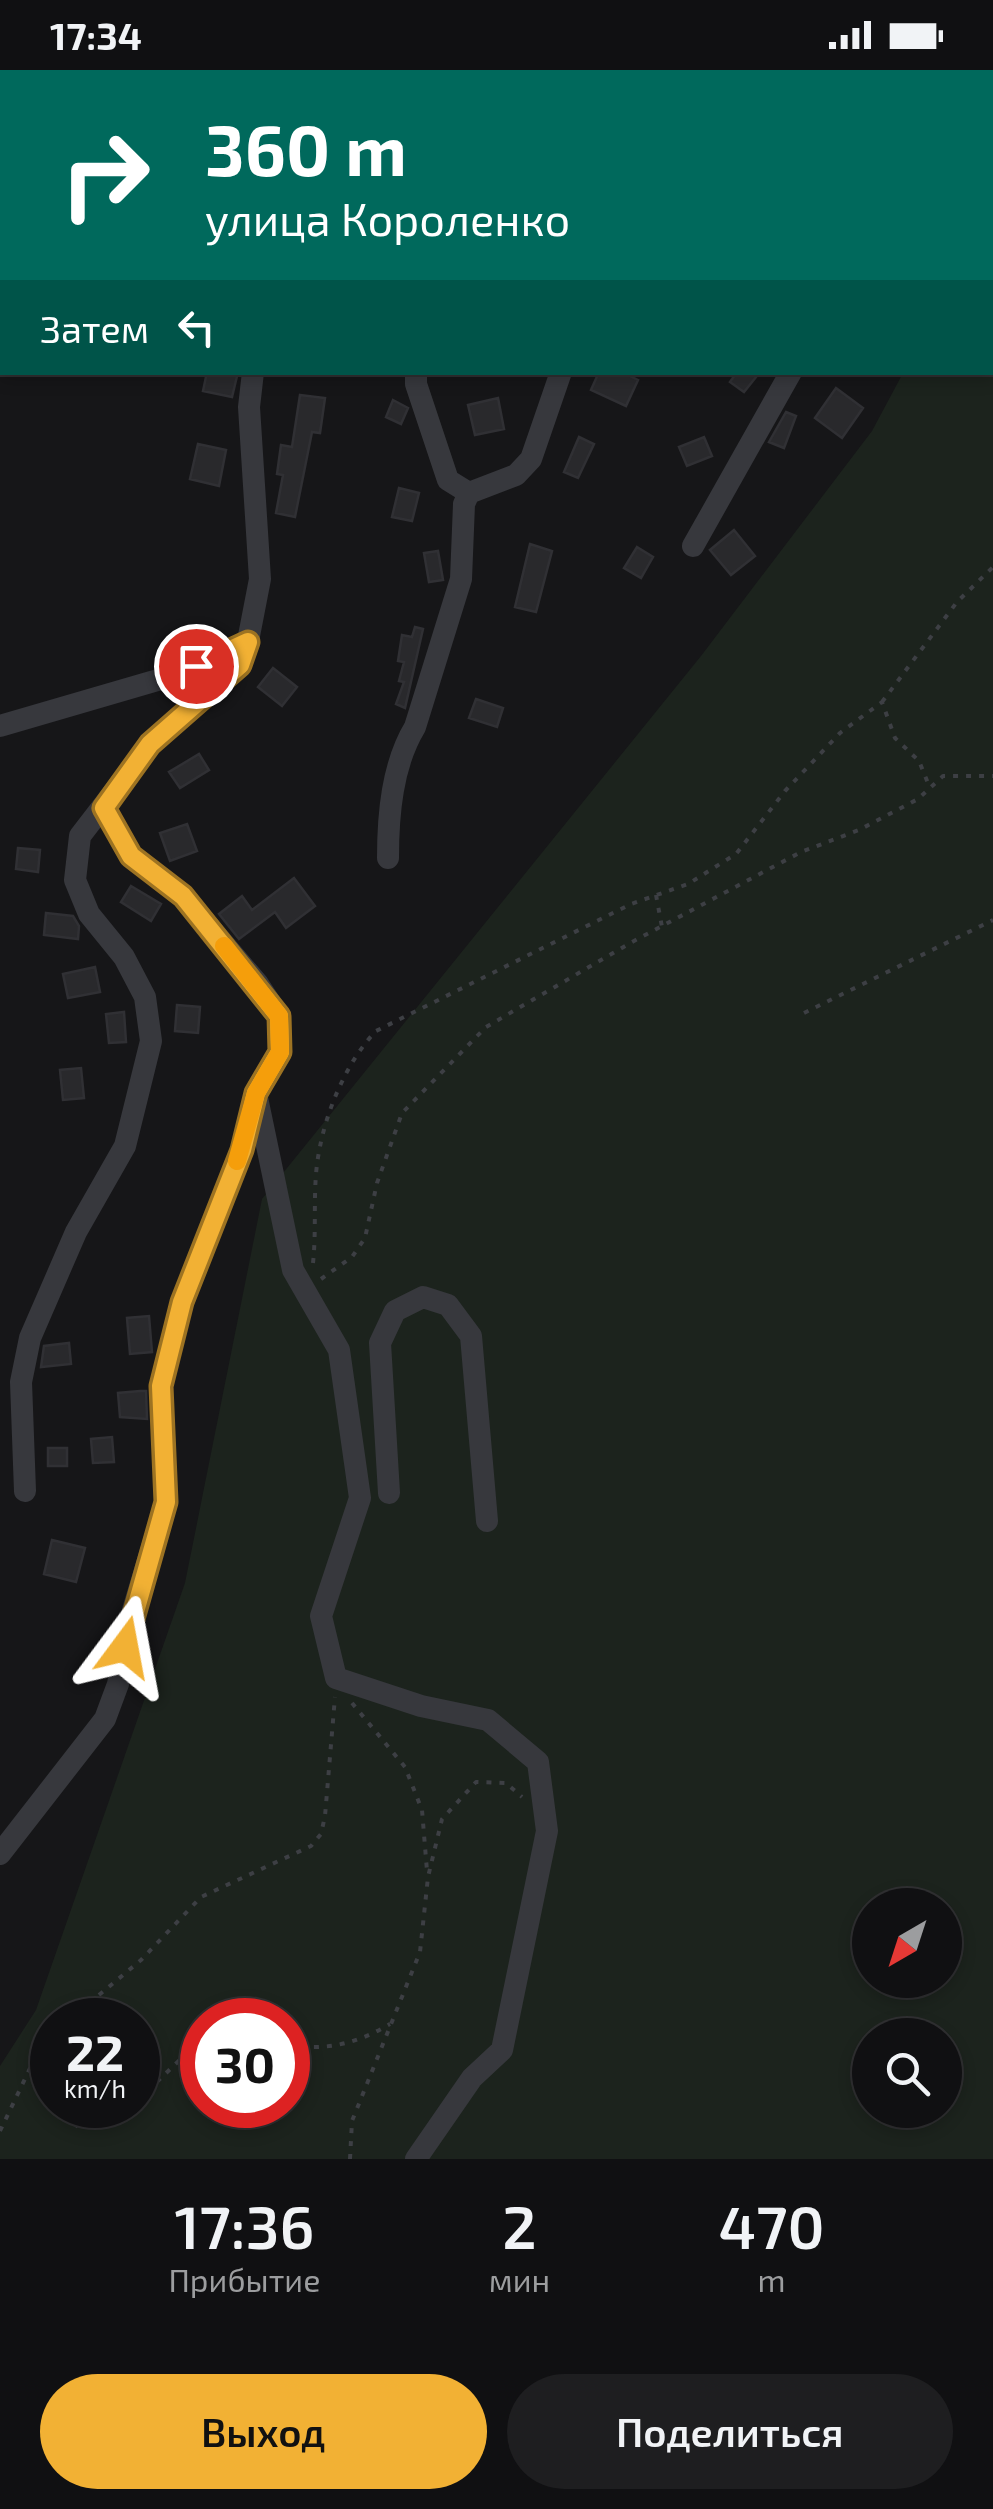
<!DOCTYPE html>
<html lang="ru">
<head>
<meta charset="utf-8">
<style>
	body { margin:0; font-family:"Exo 2",sans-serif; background:#1e1e20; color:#f1f3f6; height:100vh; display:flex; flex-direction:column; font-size:38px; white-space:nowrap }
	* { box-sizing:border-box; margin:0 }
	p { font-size:32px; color:#9c9d9f }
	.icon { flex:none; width:55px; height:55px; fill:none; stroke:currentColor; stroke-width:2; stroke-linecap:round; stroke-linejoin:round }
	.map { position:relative; height:2089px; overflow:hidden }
	.side { display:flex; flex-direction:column; background:#101012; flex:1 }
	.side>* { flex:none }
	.hud { position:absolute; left:0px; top:0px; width:995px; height:305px; box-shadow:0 5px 15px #0003,0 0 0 2px #303032; background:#00695c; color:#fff; overflow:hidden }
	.needle { width:65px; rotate:219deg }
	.fabs { position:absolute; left:852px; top:1818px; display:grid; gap:20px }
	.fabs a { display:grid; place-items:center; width:110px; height:110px; border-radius:50%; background:#101012; box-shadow:0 5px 15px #0003,0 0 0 2px #303032; font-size:50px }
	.speed { position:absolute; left:30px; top:1928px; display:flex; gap:20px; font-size:50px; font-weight:700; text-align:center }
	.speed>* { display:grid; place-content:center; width:130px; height:130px; border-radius:50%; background:#101012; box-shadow:0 5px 15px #0003,0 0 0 2px #303032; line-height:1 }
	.speed small { font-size:25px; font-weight:400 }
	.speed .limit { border:15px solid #d22; background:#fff; color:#111 }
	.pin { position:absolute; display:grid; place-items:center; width:85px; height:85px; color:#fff; margin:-42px; border:5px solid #fff; border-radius:50%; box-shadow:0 2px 10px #0007 }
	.me { position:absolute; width:110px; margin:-55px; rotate:13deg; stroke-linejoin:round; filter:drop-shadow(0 0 8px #0008) }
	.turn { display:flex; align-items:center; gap:35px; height:210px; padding:0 40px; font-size:45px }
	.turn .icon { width:130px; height:130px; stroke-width:2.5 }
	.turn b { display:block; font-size:70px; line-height:85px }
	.then { display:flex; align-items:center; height:95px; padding:0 40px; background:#0003; gap:20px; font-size:38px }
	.eta { display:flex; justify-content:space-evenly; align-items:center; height:170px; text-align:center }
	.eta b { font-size:60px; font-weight:600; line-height:70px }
	.button { display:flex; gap:20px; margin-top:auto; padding:20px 40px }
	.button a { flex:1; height:115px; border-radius:60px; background:#f2b134; color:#111; font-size:40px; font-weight:600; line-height:115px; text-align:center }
	.button a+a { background:#1e1e20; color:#f1f3f6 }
	.status { display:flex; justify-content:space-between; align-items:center; height:70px; padding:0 50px; background:#101012; direction:ltr }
	.status svg { height:28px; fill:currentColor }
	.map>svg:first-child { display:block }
</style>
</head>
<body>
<div class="status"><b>17:34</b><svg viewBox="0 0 49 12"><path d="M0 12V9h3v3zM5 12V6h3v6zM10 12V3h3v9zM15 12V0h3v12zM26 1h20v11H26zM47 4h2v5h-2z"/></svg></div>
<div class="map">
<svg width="993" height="2089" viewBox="0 0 993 2089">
	<rect width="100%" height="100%" fill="#161618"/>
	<!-- green -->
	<path fill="#1c231d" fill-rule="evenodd" d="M 993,133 L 993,2089 L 0,2089 L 0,1996 L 36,1940 L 185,1513 L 262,1129 L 701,586 L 872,361 L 903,303 L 992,302 ZM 870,1835 L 945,1835 L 945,1910 L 870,1910 ZM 52,1950 L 138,1950 L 138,2035 L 52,2035 ZM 202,1950 L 288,1950 L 288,2035 L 202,2035 ZM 870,1965 L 945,1965 L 945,2040 L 870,2040 Z"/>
	<!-- building -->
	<path fill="#29292c" stroke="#303034" stroke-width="2.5" d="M 207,302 L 238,302 L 232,327 L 203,321 Z
		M 599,302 L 622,302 L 638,310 L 626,336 L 591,320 Z
		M 737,302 L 760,302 L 744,322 L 730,312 Z
		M 836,318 L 863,338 L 842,368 L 815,348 Z
		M 300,325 L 325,328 L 320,363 L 312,362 L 295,447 L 276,443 L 283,405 L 277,404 L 281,375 L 292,377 Z
		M 498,328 L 504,359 L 475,365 L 468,335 Z
		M 393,330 L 408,338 L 401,354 L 386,347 Z
		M 786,342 L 796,346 L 784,378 L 769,372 Z
		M 579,367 L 594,374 L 578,408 L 564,402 Z
		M 704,367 L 712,386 L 687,396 L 679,377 Z
		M 198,374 L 226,380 L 219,416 L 190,409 Z
		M 399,418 L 419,423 L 412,451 L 392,447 Z
		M 734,460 L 755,486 L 731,505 L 710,480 Z
		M 530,474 L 552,481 L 536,542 L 515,537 Z
		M 637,477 L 653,487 L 641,508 L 624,498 Z
		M 438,481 L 443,510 L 429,512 L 424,483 Z
		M 415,557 L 423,559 L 405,638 L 396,634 L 404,612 L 399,611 L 404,592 L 398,591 L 402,565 L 412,567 Z
		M 273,598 L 297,617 L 282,636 L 258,617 Z
		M 476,629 L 503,638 L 497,657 L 469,648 Z
		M 199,684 L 209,700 L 180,718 L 169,702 Z
		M 187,754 L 197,781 L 170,791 L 160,763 Z
		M 18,778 L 40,780 L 38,802 L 16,799 Z
		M 294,808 L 315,836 L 286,858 L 275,842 L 239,869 L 219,844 L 242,826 L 252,840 Z
		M 131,816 L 161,834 L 151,851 L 121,832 Z
		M 46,843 L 73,846 L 79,856 L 78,869 L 44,865 Z
		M 95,897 L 100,922 L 68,928 L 63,904 Z
		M 177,935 L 200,937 L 198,963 L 175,961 Z
		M 124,942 L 126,972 L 109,973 L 106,944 Z
		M 81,998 L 84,1028 L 63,1030 L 60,1000 Z
		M 149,1246 L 152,1282 L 130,1284 L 127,1248 Z
		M 69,1273 L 71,1294 L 41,1297 L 44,1276 Z
		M 140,1321 L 146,1321 L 147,1349 L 120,1347 L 118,1323 Z
		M 112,1367 L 114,1392 L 93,1393 L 91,1369 Z
		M 48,1378 L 67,1378 L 67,1396 L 48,1396 Z
		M 52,1470 L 85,1478 L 76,1512 L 44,1504 Z"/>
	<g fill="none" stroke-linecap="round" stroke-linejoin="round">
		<!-- path -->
		<path stroke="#3d3f44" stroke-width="4" stroke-dasharray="5 8" stroke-linecap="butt" d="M 882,632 L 957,532 L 993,497
			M 656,825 L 662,857
			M 804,943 L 993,850
			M 313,1193 C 317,1156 312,1117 319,1082 C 326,1041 347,991 376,961 L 631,834 L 688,814 L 736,784 L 785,721 L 840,663 L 882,632 L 895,668 L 919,691 L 930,718
			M 321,1209 L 352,1187 L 365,1168 L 377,1113 L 402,1043 L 486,957 L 632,872 L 801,782 L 859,760 L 918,729 L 943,706 L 993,706
			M 352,1633 L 405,1697 L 422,1740 L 427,1801
			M 69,1950 L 141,1890 L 201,1827 L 311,1776 L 321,1764 L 325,1746 L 335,1627
			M 288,1975 C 326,1981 356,1974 390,1954
			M 32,1999 L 52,2027
			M 138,2030 L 186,1984 L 202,1980
			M 56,2035 L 78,2057 L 103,2053 L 130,2035
			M 0,2061 L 45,1967 L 52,1962
			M 350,2089 L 352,2051 L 420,1882 L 428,1807 L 442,1749 L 476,1712 L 506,1713 L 522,1727"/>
		<!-- minor -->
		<path stroke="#37383d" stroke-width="22" d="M 578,0 L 580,2
			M 804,0 L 814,2
			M 758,2 L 781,0
			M 0,179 L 2,179
			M 416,302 L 416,314 L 448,410 L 469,423
			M 693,476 L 791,302
			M 0,656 L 168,607 L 248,571
			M 388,788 C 388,745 392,695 415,657 L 461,509 L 464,434 L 469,423 L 516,405 L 531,389 L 561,302
			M 256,1023 L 293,1200 L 339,1280 L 360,1428 L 321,1546 L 336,1608 L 421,1636 L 488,1650 L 538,1692 L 547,1761 L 502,1980 L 472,2008 L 416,2089
			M 25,1421 L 21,1312 L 30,1268 L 76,1162 L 125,1076 L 151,971 L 145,927 L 124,887 L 89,844 L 75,810 L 80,766 L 150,675 L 240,595 L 248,571 L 260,509 L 249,337 L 253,302
			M 389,1423 L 380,1273 L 395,1241 L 423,1227 L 448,1235 L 471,1266 L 487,1451
			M 0,1784 L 105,1649 L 118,1614 L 133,1540 L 166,1431 L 161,1316 L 183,1232 L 242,1080 L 256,1023 L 280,982 L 279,946 L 258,914 L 183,826 L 131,786 L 104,739"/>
	</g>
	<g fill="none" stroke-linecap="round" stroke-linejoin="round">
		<!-- route casing -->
		<g stroke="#9d7322" stroke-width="25">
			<path id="route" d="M 125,1577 L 166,1432 L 161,1316 L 182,1232 L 242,1080 L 256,1023 L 280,982 L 279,946 L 183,826 L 131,786 L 104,738 L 150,674 L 240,595 L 248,572 L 196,596"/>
		</g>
		<!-- route -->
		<use href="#route" stroke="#f2b134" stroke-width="18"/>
		<!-- slow -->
		<path stroke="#f59e0b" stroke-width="18" d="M 224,876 L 279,946 L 280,982 L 256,1023 L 237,1091"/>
	</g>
</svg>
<div class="fabs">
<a><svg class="needle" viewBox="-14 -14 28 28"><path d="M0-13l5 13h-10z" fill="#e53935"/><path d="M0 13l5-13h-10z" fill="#9c9d9f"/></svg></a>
<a><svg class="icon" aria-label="search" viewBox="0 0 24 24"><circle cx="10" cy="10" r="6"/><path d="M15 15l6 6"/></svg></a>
</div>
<div class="speed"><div>22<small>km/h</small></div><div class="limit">30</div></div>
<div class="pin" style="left:196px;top:596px;background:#d93025"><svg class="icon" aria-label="arrive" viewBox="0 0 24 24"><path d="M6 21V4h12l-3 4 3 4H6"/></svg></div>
<svg class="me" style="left:125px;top:1577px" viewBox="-20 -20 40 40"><path d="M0-17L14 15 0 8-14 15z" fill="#f2b134" stroke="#fff" stroke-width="4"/></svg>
<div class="hud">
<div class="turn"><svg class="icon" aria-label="right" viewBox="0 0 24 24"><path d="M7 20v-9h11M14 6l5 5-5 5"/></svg><div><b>360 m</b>улица Короленко</div></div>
<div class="then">Затем<svg class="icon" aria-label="left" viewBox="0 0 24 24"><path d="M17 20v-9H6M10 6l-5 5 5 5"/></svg></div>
</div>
</div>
<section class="side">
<div class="eta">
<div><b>17:36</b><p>Прибытие</p></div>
<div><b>2</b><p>мин</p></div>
<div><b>470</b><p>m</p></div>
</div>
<div class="button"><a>Выход</a><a>Поделиться</a></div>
</section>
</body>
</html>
